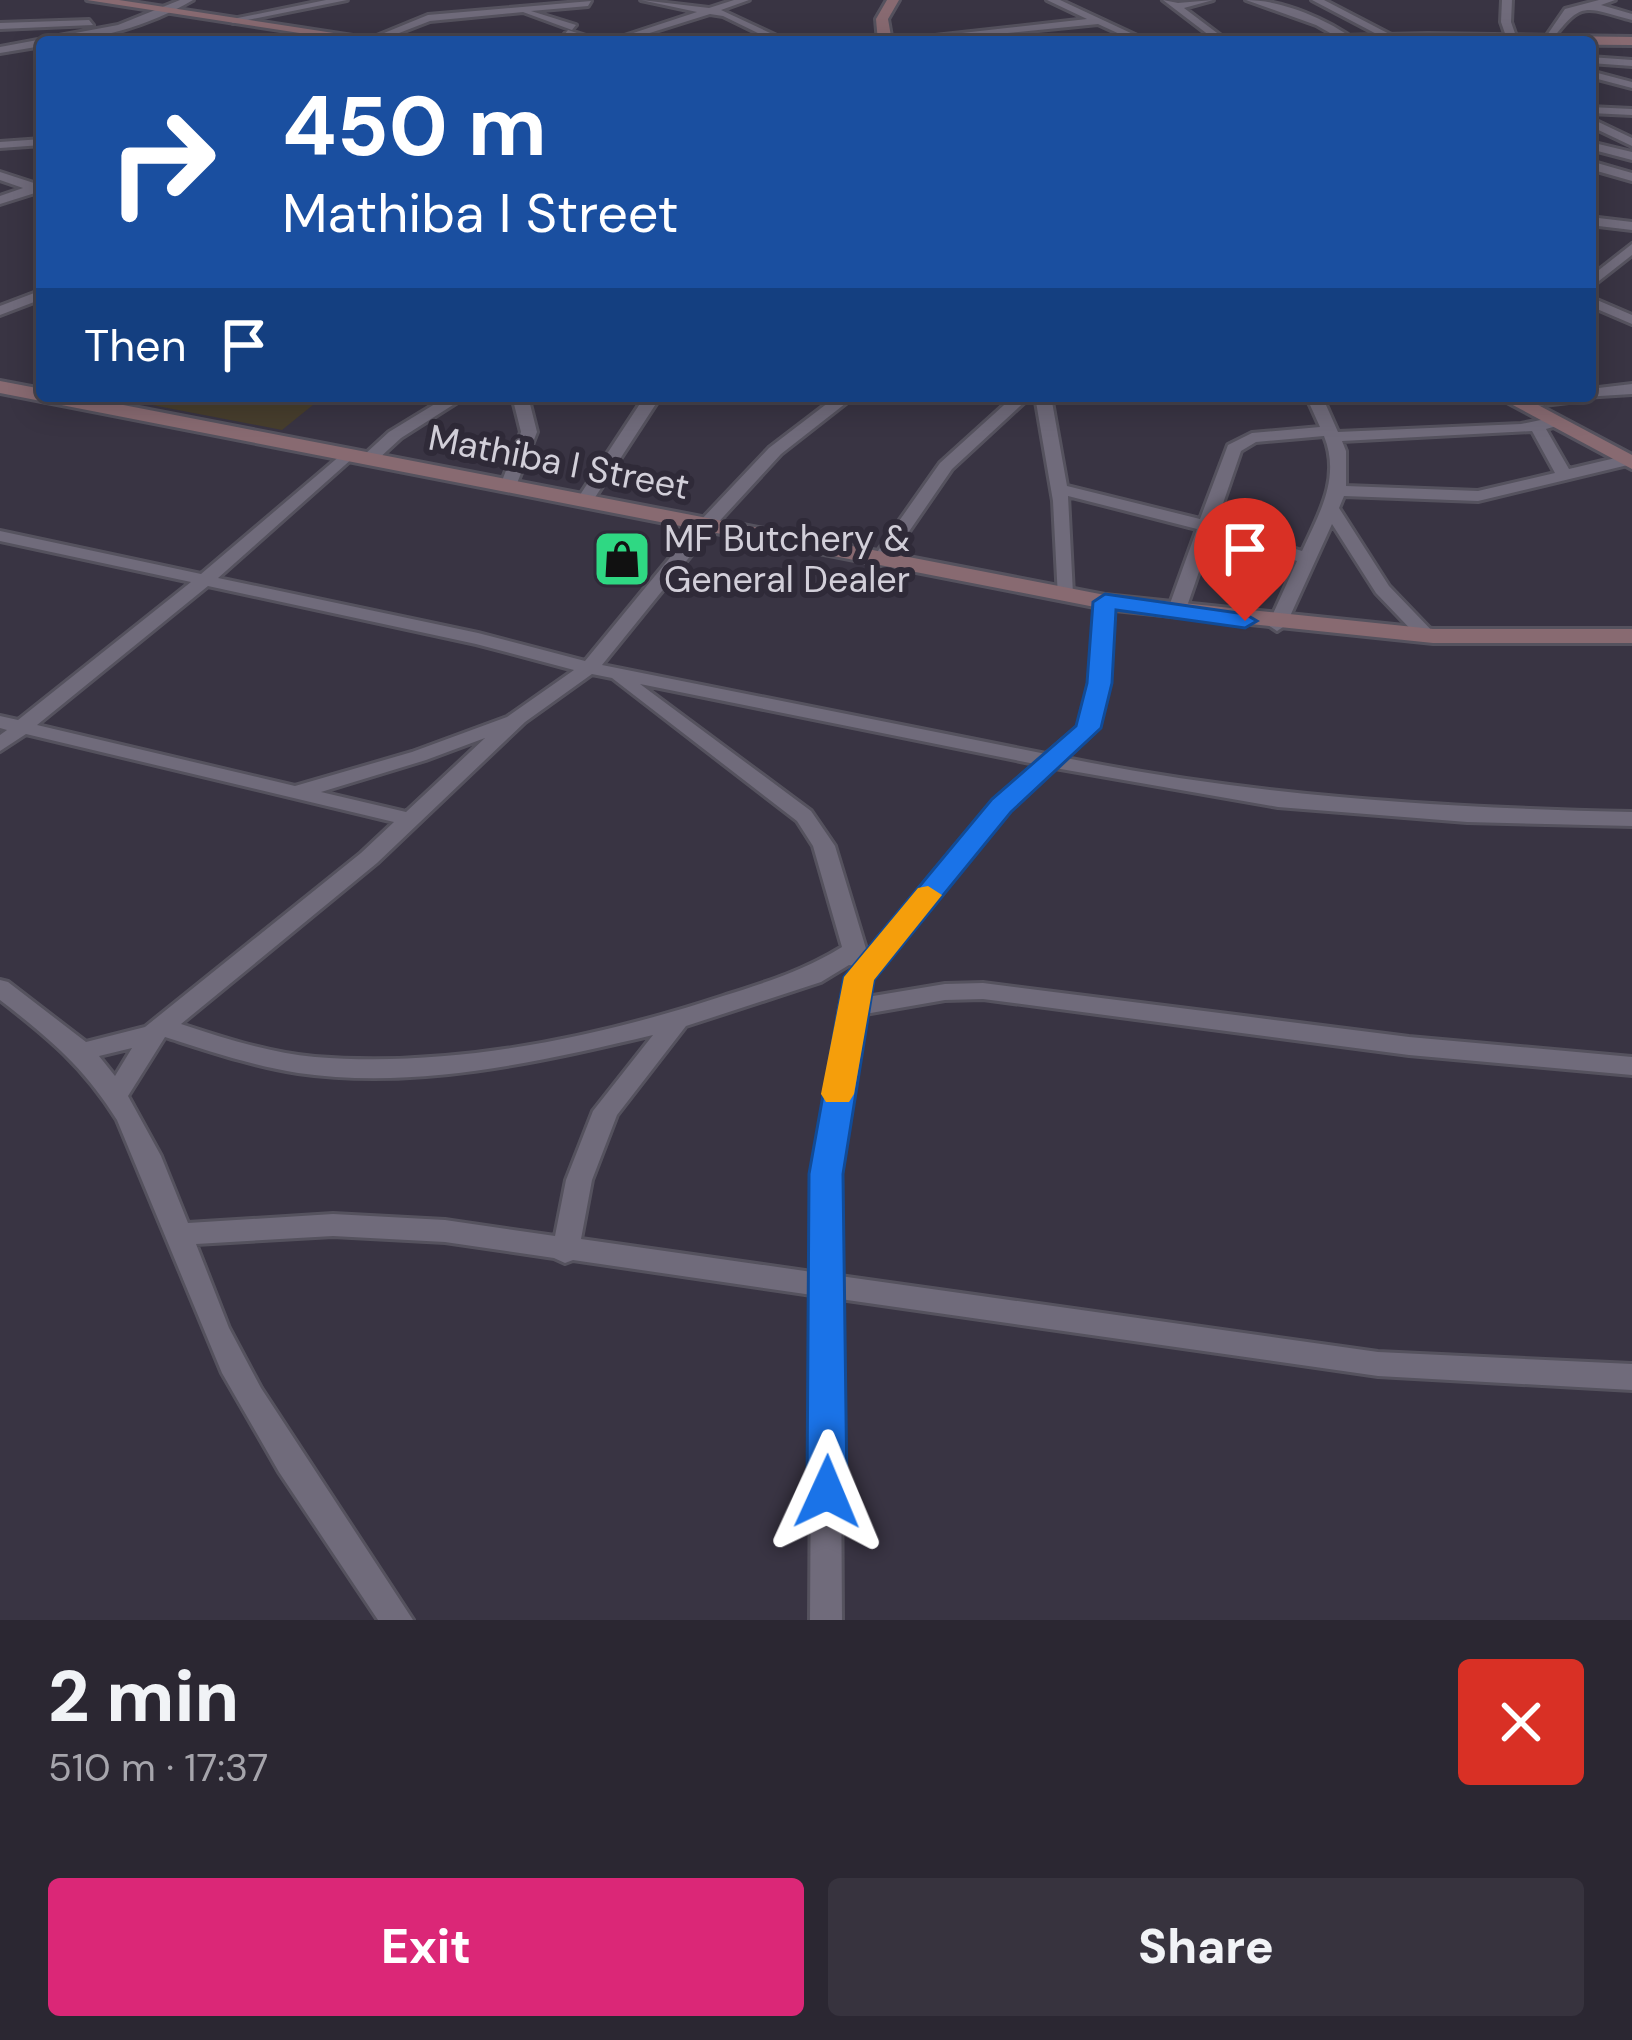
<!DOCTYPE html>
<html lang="en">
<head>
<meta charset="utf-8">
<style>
	body { margin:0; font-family:"DM Sans",sans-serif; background:#37333e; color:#f1f3f6; height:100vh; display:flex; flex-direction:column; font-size:45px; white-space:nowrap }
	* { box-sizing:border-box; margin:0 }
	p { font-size:39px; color:#a6a5ac }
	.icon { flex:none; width:66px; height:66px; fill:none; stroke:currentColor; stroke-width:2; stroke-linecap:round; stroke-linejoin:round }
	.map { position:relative; height:1620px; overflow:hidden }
	.drawer { display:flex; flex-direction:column; background:#2b2732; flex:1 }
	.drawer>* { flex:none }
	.hud { position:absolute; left:36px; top:36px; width:1560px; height:366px; border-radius:12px; box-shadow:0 6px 30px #0003,0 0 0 3px #47444d; background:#1a4fa0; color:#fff; overflow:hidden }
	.pin { position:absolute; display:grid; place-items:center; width:102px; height:102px; color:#fff; margin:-123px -51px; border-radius:50% 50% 50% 0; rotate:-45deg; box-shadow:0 0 12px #0007 }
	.pin .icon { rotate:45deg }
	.me { position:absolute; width:132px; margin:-66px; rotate:1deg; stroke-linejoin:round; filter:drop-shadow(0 0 9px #0008) }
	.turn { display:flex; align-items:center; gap:42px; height:252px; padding:0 48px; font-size:54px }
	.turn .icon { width:156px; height:156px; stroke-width:2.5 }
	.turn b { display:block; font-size:84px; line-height:102px }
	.then { display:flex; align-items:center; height:114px; padding:0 48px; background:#0003; gap:24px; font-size:45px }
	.round { display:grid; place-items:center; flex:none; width:126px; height:126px; border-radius:12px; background:#37333e }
	.summary { display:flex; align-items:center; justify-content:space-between; height:204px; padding:0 48px }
	h1 { font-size:72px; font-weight:800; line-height:90px }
	.button { display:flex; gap:24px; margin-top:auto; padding:24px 48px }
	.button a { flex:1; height:138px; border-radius:12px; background:#db2777; color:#fff; font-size:48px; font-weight:800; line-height:138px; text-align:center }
	.button a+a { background:#37333e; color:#f1f3f6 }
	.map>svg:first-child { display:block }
</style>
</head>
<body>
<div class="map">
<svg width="1632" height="1620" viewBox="0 0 1632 1620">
	<rect width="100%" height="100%" fill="#393443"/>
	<!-- education -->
	<path fill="#473e2d" d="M 105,396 L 324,396 L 282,430 Z"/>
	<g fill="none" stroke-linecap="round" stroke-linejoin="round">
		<!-- street casing -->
		<g stroke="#55525e" stroke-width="6">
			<path id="street" d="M 180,0 L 193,0 C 149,26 93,42 42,42 L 42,46 L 0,53 L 0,47 L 118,25 Z
				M 326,0 L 347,0 L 233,23 L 228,20 Z
				M 641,0 L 709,8 L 734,0 L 749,0 L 721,10 L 783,39 L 774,41 L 723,16 L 710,14 L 621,42 L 606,42 L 697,12 Z
				M 1047,0 L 1060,0 L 1150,42 L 1137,42 L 1098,24 L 917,42 L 881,42 L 1087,19 Z
				M 1163,0 L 1178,3 L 1213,0 L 1184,8 L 1229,42 L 1218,42 Z
				M 1246,0 C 1283,0 1329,20 1358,42 L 1346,42 L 1316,25 Z
				M 1312,0 L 1324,0 L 1397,38 L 1388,40 Z
				M 1502,0 L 1512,0 L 1511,22 L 1518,42 L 1508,42 L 1501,22 Z
				M 1599,0 L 1615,0 L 1601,5 L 1632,14 L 1632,20 C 1584,7 1582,0 1551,41 L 1543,41 L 1565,9 Z
				M 591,1 L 588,6 L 531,11 L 576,25 L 572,30 L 523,12 L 430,21 L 376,42 L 367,40 L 428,15 Z
				M 89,20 L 93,25 L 0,29 L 0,23 Z
				M 568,30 L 598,40 L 599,42 L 584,42 L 564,35 Z
				M 1590,57 L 1632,60 L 1632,66 L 1590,63 Z
				M 1590,71 L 1632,82 L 1632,88 L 1590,77 Z
				M 1590,107 L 1632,109 L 1632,115 L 1590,113 Z
				M 1590,118 L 1632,138 L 1632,146 L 1590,126 Z
				M 42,139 L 42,145 L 0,148 L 0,142 Z
				M 1590,142 L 1632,152 L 1632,160 L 1590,149 Z
				M 1590,161 L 1632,173 L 1632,181 L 1590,169 Z
				M 0,172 L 40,185 L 42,195 L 35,193 L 0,204 L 0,196 L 23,188 L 0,180 Z
				M 1590,217 L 1632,222 L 1632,230 L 1590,225 Z
				M 1632,244 L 1632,255 L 1590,288 L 1590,277 Z
				M 42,290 L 42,299 L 0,315 L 0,306 Z
				M 1590,297 L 1632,315 L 1632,324 L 1590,306 Z
				M 1632,384 L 1632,394 L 1584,397 L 1577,401 L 1520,408 L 1512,403 L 1540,396 L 1590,396 L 1590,389 Z
				M 448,396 L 467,396 L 401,438 L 376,461 L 364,461 L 364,455 L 389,432 Z
				M 512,396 L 528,396 L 537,432 L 516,486 L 508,491 L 500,486 L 521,432 Z
				M 645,396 L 661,396 L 590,505 L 578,505 L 576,501 Z
				M 837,396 L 855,396 L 781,454 L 713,528 L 602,665 L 1046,754 L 1079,726 L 1089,683 L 1096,602 L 1105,597 L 1114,602 L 1109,683 L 1098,728 L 1066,758 C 1253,796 1441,808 1632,812 L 1632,826 L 1467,822 L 1278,807 L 1055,768 L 1008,810 L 870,979 L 867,997 L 945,984 L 983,983 L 1409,1037 L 1632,1057 L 1632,1075 L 1409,1055 L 983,999 L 945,1000 L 865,1014 L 839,1174 L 840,1276 L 1378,1352 L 1632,1364 L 1632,1390 L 1378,1376 L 840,1299 L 842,1620 L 810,1620 L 812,1295 L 573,1260 L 565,1263 L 554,1258 L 445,1242 L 333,1236 L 196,1244 L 229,1328 L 261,1388 L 413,1620 L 378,1620 L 279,1472 L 222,1373 L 117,1120 C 84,1067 49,1038 0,1000 L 0,980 L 8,982 L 86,1042 L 145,1027 L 361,853 L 394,822 L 26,734 L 0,751 L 0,735 L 7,730 L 0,728 L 0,716 L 18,720 L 191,582 L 0,541 L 0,531 L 201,574 L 348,449 L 354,451 L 354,457 L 218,578 L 478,633 L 585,661 L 701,520 L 769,448 ZM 208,586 L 476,644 L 574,670 L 507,717 L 412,752 L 295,786 L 37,725 ZM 592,674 L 612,678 L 797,821 L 813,846 L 842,947 C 803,971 767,982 723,996 C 595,1038 451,1068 315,1057 C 269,1053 224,1038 181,1024 L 377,863 L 525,722 ZM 640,684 L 1035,764 L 994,800 L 867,952 L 835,846 L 811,811 ZM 485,738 L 406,812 L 321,792 L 426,760 ZM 849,965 L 855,966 L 847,977 L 840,1008 L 813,1174 L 812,1272 L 581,1239 L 592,1180 L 617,1115 L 686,1026 L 821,982 ZM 653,1035 L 593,1111 L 566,1180 L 555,1236 L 445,1220 L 333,1214 L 188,1223 L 161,1156 L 128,1096 L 165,1037 C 209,1051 253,1066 298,1073 C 416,1090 539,1062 653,1035 ZM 132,1048 L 115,1076 L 99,1056 Z
				M 1014,396 L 1031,396 L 952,469 L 888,562 L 876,562 L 873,558 L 940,463 Z
				M 1035,396 L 1051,396 L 1067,486 L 1200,519 L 1228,445 L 1252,433 L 1320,427 L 1306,396 L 1322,396 L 1338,432 L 1521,424 L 1555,417 L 1563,422 L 1560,425 L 1546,429 L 1569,469 L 1628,455 L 1632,456 L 1632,464 L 1478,501 L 1344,496 L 1339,508 L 1389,586 L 1437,636 L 1435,640 L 1421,640 L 1376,593 L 1332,524 L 1286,625 L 1277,631 L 1268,625 L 1297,561 L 1212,534 L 1185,612 L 1182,616 L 1170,616 L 1167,612 L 1197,529 L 1068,496 L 1073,594 L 1070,598 L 1058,598 L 1053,501 ZM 1532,431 L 1555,473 L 1478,491 L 1346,486 L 1346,451 L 1342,441 ZM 1324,436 C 1341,478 1319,514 1302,551 L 1216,524 L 1241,451 L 1256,442 Z"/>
		</g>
		<!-- secondary casing -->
		<g stroke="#55525e" stroke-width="6">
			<path id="secondary" d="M 87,0 L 119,0 L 392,42 L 358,42 Z
				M 887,0 L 899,0 L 888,19 L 892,42 L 878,42 L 876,19 Z
				M 1428,34 L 1632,37 L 1632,45 L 1250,42 L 1257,38 Z
				M 0,381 L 42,389 L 42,396 L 77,396 L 1105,595 L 1433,629 L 1632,629 L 1632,643 L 1433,643 L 1105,609 L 0,393 Z
				M 1496,396 L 1521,396 L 1632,455 L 1632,469 Z"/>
		</g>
		<!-- street -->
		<use href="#street" fill="#706b7b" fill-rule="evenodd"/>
		<!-- secondary -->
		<use href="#secondary" fill="#886a71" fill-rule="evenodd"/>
	</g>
	<!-- route -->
	<path fill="#1a73e8" stroke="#114b97" stroke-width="3" d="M 1105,594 L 1245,614 L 1257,621 L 1245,628 L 1116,610 L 1112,683 L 1101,728 L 1011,812 L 874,980 L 843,1174 L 847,1492 L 841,1504 L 827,1510 L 813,1504 L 807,1492 L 809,1174 L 844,977 L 992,799 L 1076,726 L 1087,683 L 1093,602 Z"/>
	<!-- slow -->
	<path fill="#f59e0b" d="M 928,886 L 942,895 L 874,980 L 854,1094 L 849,1102 L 826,1102 L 821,1094 L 844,977 L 918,888 Z"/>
	<!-- icons -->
	<defs>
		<g id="shop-square" transform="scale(3)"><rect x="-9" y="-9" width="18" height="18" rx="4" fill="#2fd883" stroke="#2f2a38"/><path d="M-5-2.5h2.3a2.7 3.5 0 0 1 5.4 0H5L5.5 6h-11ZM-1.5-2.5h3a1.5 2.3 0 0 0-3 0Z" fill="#111"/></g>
	</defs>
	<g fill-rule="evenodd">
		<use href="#shop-square" x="622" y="559"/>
	</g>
	<g text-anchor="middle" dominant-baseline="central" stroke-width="12" stroke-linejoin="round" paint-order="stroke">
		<!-- street labels -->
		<g font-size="36" fill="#d2cfd9" stroke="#2f2a38">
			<text transform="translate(559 462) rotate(11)">Mathiba I Street</text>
		</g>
		<!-- poi labels -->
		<g font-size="36" fill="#d2cfd9" stroke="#2f2a38" text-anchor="start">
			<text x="664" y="538">MF Butchery &amp;<tspan x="664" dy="41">General Dealer</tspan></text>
		</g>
	</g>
</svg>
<div class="pin" style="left:1245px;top:621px;background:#d93025"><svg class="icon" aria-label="arrive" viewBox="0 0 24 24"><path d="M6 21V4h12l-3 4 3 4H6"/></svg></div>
<svg class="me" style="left:827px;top:1492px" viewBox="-20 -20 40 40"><path d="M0-17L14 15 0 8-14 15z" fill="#1a73e8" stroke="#fff" stroke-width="4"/></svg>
<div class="hud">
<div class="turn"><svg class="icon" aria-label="right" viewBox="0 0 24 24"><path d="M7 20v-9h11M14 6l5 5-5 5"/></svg><div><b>450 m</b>Mathiba I Street</div></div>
<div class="then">Then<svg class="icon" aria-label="arrive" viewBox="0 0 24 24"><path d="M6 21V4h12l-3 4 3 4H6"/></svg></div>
</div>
</div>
<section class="drawer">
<div class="summary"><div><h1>2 min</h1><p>510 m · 17:37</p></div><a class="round" style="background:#d93025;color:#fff"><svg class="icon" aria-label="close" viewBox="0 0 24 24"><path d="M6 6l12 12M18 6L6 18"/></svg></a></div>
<div class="button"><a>Exit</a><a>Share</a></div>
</section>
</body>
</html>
